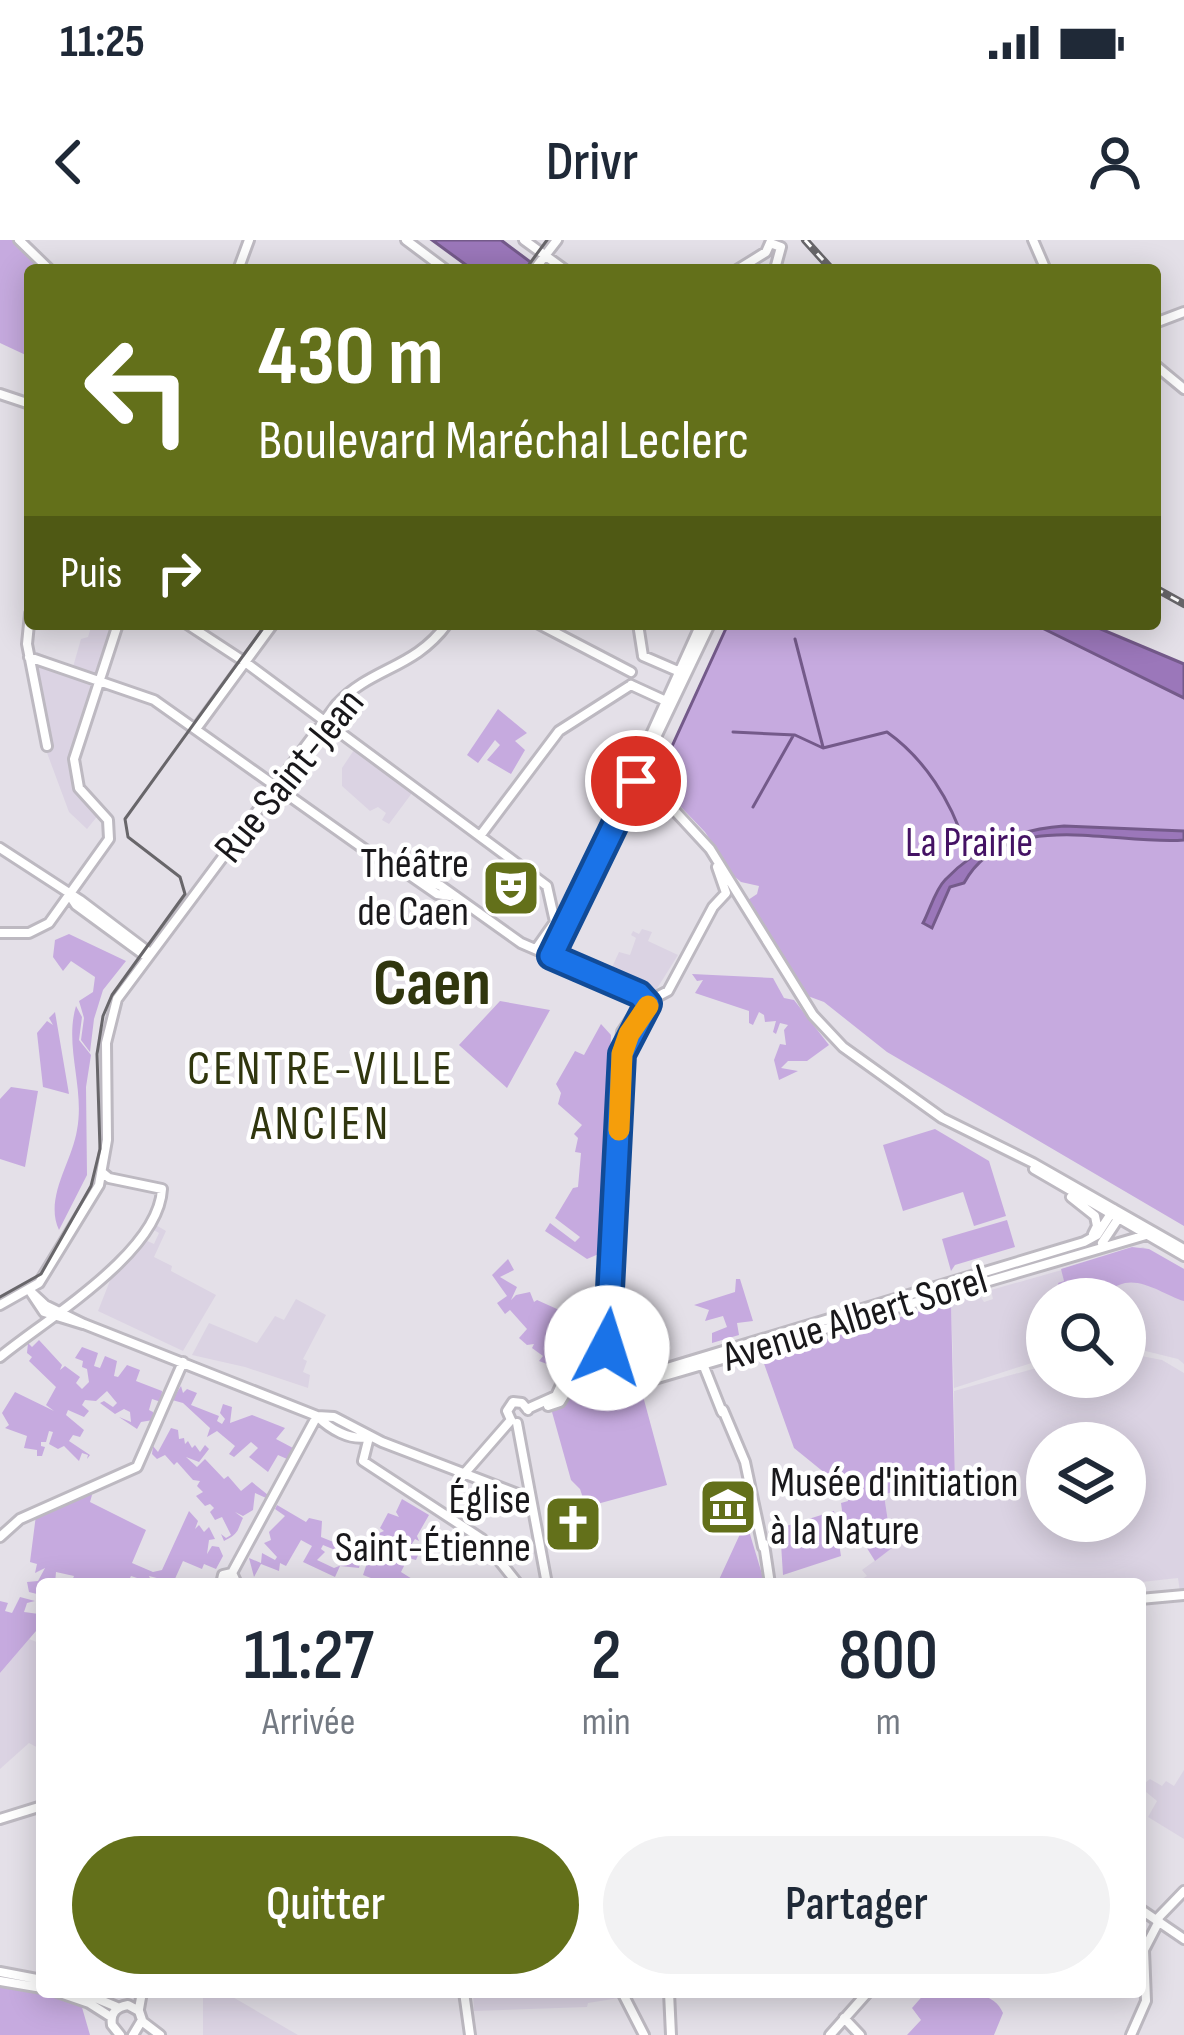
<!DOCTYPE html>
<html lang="fr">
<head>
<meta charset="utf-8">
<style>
	body { margin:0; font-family:"Sofia Sans Condensed",sans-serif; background:#f2f2f3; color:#1f2937; height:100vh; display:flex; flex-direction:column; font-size:45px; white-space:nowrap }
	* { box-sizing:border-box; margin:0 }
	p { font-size:39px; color:#747a83 }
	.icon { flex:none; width:66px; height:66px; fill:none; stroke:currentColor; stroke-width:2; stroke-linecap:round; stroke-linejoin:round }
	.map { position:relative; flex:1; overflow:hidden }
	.sheet { position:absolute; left:36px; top:1338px; width:1110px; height:420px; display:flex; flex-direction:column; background:#fff; border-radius:12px; box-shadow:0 6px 30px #0003 }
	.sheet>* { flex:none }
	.banner { position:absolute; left:24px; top:24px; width:1137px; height:366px; border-radius:12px; box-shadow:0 6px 30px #0003; background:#63701a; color:#fff; overflow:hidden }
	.fabs { position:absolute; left:1026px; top:1038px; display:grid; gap:24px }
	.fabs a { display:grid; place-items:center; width:120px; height:120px; border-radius:50%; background:#fff; box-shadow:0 6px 30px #0003; font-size:60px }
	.pin { position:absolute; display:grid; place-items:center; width:102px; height:102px; color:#fff; margin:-51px; border:6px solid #fff; border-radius:50%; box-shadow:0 3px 12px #0007 }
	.me { position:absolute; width:132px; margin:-66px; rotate:5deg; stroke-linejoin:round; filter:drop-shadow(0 0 9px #0008) }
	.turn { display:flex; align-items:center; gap:42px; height:252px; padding:0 36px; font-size:54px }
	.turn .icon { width:156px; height:156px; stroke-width:2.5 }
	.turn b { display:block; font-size:84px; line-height:102px }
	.then { display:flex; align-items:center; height:114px; padding:0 36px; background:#0003; gap:24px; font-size:45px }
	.eta { display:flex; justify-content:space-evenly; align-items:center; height:204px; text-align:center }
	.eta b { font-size:72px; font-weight:600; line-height:84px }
	.action { display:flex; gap:24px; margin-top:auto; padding:24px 36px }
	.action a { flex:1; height:138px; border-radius:72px; background:#63701a; color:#fff; font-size:48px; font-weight:600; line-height:138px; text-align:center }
	.action a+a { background:#f2f2f3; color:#1f2937 }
	.status { display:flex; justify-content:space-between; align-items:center; height:84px; padding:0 60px; background:#fff; direction:ltr }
	.status svg { height:33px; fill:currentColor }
	header { display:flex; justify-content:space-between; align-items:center; height:156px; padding:0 36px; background:#fff; font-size:54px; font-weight:600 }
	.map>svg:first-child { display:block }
</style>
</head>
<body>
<div class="status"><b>11:25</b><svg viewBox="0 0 49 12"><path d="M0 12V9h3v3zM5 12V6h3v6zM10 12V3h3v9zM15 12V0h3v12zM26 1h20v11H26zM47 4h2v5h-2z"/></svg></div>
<header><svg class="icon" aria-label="back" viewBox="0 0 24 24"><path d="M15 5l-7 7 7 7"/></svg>Drivr<svg class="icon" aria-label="person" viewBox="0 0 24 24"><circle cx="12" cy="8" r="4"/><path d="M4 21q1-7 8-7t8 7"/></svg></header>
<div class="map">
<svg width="1184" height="1795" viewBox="0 0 1184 1795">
	<rect width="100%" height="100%" fill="#e4e0e8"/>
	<!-- built -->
	<path fill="#dbd3e3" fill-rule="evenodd" d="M 92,384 L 123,384 L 79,518 L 85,551 L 104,568 L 87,589 L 69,572 L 43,502 L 25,413 L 37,412 L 73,427 L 81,399 L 88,397 Z
		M 354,510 L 412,553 L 389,584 L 382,580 L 386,573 L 378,567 L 370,571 L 342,546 L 342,528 Z
		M 642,689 L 652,692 L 648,701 L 678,715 L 653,755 L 609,734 L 619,712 L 630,715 L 636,698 L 631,695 L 633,691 L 639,694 Z
		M 154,984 L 166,991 L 154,1017 L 172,1026 L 171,1031 L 216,1055 L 183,1111 L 98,1071 L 113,1033 L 145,1000 L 154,1004 L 159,993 L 152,989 Z
		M 1143,1007 L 1184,1029 L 1184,1124 L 1178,1119 L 1125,1106 L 1125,1059 L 1047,1059 L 1047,1118 L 954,1148 L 951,1062 L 979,1054 L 984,1062 L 993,1059 L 991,1050 Z
		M 296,1059 L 326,1075 L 303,1119 L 307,1121 L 303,1132 L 310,1135 L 308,1148 L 245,1127 L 192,1115 L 209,1083 L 257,1103 L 275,1076 L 284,1080 Z
		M 1125,1113 L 1162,1120 L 1184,1133 L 1184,1352 L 1180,1352 L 1178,1338 L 1142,1342 L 1140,1356 L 1140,1344 L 853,1344 L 867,1336 L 862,1330 L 892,1308 L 884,1255 L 903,1248 L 955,1241 L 954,1151 L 1047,1125 L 1047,1137 L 1125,1137 ZM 1047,1203 L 1125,1203 L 1125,1281 L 1047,1281 Z
		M 29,1399 L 42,1404 L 42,1510 L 29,1503 L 0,1529 L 0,1433 Z
		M 1184,1530 L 1184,1599 L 1148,1577 L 1157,1561 L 1140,1547 L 1150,1539 L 1162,1546 L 1166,1541 L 1174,1546 Z
		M 203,1752 L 224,1752 L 298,1795 L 203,1795 Z
		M 473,1752 L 616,1752 L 619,1758 L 588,1763 L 587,1767 L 474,1771 Z"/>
	<!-- green -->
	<path fill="#c6aadf" d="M 0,0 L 12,0 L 43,30 L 30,30 L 30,117 L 0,103 Z
		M 729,384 L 1034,384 L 1184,458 L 1184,986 L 887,812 L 824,762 L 805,755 L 750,666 L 748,660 L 757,654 L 759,646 L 741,642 L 734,636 L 705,592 L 656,541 Z
		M 498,469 L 527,493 L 515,501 L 525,510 L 511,534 L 487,520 L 500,505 L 495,500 L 478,523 L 467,515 Z
		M 69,694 L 126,721 L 103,750 L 94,779 L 90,812 L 81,800 L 84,778 L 79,761 L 93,752 L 95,737 L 71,721 L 63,731 L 53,717 L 55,700 Z
		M 692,734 L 773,738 L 784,758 L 794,760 L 829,805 L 807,821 L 788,821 L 781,828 L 798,831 L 779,840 L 774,820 L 780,804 L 786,805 L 784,790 L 788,785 L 780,783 L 776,794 L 773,792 L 776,781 L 765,782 L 764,775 L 759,772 L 753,785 L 749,783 L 749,771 L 695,753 L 703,740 L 697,741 Z
		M 500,761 L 550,770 L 507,848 L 459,805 Z
		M 76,766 L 82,777 L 79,800 L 91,815 L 86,847 L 87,935 L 59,990 C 44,958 72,922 77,890 C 85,848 64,806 76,766 Z
		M 55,772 L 69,854 L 43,847 L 37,793 L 47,781 L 53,785 L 49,778 Z
		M 601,784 L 611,795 L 604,1001 L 601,1013 L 587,1019 L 545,991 L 550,983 L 575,1002 L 580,997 L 555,978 L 573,948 L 578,947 L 581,913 L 575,912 L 578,898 L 574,894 L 582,885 L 558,864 L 561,853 L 556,844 L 575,811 L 584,815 Z
		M 11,847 L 38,851 L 25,927 L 0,919 L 0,859 Z
		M 935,889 L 989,921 L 1006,976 L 974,986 L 963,952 L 903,971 L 883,905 Z
		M 1007,980 L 1015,1007 L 955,1025 L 951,1031 L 942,999 Z
		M 1132,1007 L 1149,1009 L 1184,1029 L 1184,1061 C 1167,1056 1144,1039 1125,1043 C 1114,1046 1109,1051 1096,1051 L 1090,1041 L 1059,1047 L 1058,1043 L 1064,1041 L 1061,1029 Z
		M 508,1019 L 514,1030 L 500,1037 L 517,1047 L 511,1060 L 516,1055 L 530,1052 L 534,1062 L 537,1060 L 568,1074 L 552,1120 L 547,1124 L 539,1121 L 543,1116 L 532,1108 L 534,1104 L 527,1105 L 519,1098 L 527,1089 L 510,1070 L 505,1074 L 497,1063 L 507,1056 L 492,1035 Z
		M 736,1039 L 740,1039 L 753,1081 L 737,1083 L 739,1095 L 712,1103 L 712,1093 L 727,1087 L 723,1076 L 705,1081 L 709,1070 L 694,1065 L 735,1052 Z
		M 951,1062 L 955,1242 L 903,1248 L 884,1255 L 892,1308 L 875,1321 L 865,1305 L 847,1307 L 841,1263 L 848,1261 L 847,1251 L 794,1208 L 762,1118 Z
		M 39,1100 L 62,1125 L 60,1130 L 65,1126 L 80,1137 L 76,1143 L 82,1149 L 89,1142 L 87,1129 L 82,1127 L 83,1121 L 75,1118 L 82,1107 L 98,1113 L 94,1126 L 100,1128 L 105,1116 L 117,1121 L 114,1136 L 118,1137 L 127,1125 L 140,1130 L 136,1141 L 162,1151 L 161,1162 L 152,1159 L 149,1170 L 153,1172 L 153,1180 L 141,1182 L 137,1189 L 119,1177 L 131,1182 L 130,1172 L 124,1169 L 115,1174 L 100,1163 L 104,1161 L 113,1167 L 117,1163 L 107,1151 L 96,1161 L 85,1160 L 82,1165 L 89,1171 L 84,1177 L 68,1170 L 66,1175 L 84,1190 L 80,1197 L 73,1195 L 69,1201 L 90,1215 L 87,1219 L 88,1215 L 82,1213 L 79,1221 L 64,1206 L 58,1209 L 49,1204 L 53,1192 L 49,1191 L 46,1202 L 41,1202 L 41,1206 L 45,1207 L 42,1216 L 37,1216 L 37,1210 L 24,1208 L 27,1196 L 5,1188 L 9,1185 L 2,1173 L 15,1152 L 54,1171 L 46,1165 L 56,1147 L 29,1121 L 32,1117 L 27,1113 L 28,1103 L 32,1107 Z
		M 603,1128 L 640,1145 L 667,1245 L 586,1267 L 580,1249 L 571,1240 L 552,1172 C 563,1152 580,1131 603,1128 Z
		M 181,1146 L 183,1153 L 187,1149 L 197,1153 L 191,1165 L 219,1176 L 217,1181 L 222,1184 L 225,1179 L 220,1173 L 223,1164 L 232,1167 L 230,1183 L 252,1175 L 285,1188 L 276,1199 L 293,1208 L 287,1219 L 278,1215 L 268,1232 L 249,1217 L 258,1208 L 251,1202 L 234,1217 L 229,1214 L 235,1206 L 217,1191 L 207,1197 L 210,1188 L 183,1163 L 172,1160 Z
		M 171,1188 L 178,1190 L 179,1199 L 184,1198 L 185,1204 L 188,1201 L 192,1208 L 195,1205 L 200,1212 L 205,1205 L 209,1209 L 199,1222 L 186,1217 L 197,1227 L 205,1219 L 224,1239 L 228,1236 L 241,1251 L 252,1242 L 268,1255 L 266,1258 L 255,1253 L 253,1270 L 243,1276 L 235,1272 L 243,1278 C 237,1290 240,1293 224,1301 L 221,1294 L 226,1298 L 231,1295 L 222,1277 L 215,1280 L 210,1272 L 214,1268 L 210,1264 L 205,1266 L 196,1256 L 203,1252 L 197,1246 L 200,1241 L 193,1240 L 177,1222 L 174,1225 L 165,1215 L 157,1219 L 152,1214 L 153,1206 L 158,1212 Z
		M 86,1252 L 92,1255 L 90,1262 L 146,1290 L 132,1323 L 153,1332 L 162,1330 L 189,1271 L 198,1281 L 195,1289 L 199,1285 L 204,1292 L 209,1287 L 215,1299 L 209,1300 L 207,1314 L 212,1306 L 219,1307 L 223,1316 L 216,1329 L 204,1324 L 202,1329 L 183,1321 L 174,1341 L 180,1344 L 149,1336 L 152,1343 L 131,1336 L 127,1344 L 97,1344 L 85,1339 L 85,1344 L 59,1344 L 61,1338 L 72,1341 L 74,1336 L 56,1332 L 55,1344 L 42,1344 L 37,1354 L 29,1352 L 27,1342 L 38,1341 L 45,1328 L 35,1333 L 37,1324 L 30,1322 L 36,1275 Z
		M 402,1259 L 429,1275 L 417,1296 L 419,1301 L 415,1299 L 410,1307 L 419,1313 L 416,1320 L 408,1318 L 401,1332 L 417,1342 L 376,1344 L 376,1340 L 363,1335 L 367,1323 L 377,1322 L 381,1310 L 375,1304 L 385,1309 L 394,1305 L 394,1301 L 377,1294 L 384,1291 L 380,1288 L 388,1273 L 399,1277 L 396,1272 Z
		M 277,1265 L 306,1282 L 309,1278 L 322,1281 L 321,1297 L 363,1314 L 359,1320 L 323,1305 L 321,1309 L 325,1312 L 317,1320 L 334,1328 C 344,1325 349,1319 360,1324 L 359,1328 L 340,1326 L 335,1337 L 303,1322 L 312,1306 L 301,1300 L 286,1326 L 280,1323 L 279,1331 L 261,1324 L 254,1337 L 249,1318 L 261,1323 L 262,1313 L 275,1320 L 277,1317 L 264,1303 L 271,1300 L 269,1292 L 285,1276 L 275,1269 Z
		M 834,1271 L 841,1316 L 783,1335 L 780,1288 Z
		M 746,1281 L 765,1344 L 717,1344 Z
		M 20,1357 L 35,1361 L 27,1363 L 24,1372 L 39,1374 L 38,1383 L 42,1376 L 42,1384 L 0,1433 L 0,1361 L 8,1363 L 5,1371 L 12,1373 Z
		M 0,1744 L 81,1764 L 90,1795 L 0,1795 Z
		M 926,1752 L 938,1758 L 944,1752 C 966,1752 994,1751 1003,1773 L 994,1795 L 907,1795 L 921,1780 L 912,1768 Z"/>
	<!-- water -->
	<path fill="#9b77ba" stroke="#745a8a" stroke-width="3" d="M 432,0 L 501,0 L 541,30 L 473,30 Z
		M 1034,384 L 1089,384 L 1184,424 L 1184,458 Z
		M 1064,586 L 1184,591 L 1184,600 C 1115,606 1006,566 964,643 L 950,647 L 932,688 L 923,683 C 930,670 935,650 945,640 C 976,607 1018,589 1064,586 Z"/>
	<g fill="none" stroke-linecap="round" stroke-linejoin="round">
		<!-- stream -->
		<path stroke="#745a8a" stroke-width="3" d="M 795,399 L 823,507
			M 733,492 L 795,495 L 823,508 L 887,492 C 925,519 951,561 965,605
			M 657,539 L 728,384
			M 753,567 L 793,496"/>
		<!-- secondary casing -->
		<g stroke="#bdb9c1" stroke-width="14">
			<path id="secondary" d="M 19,0 L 50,30
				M 406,0 L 446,30
				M 524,0 L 565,30
				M 1033,0 L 1046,30
				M 775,29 L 781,7
				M 238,30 L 249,0
				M 534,30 L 557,0
				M 737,30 L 766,12 L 770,3 L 781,7
				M 1155,83 L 1184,72
				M 1155,125 L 1184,149
				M 0,154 L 30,164
				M 30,374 L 27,404 L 47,506
				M 187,384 L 245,422 L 547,646 L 555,682 L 536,709
				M 539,384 L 631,432
				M 638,384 L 643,416
				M 643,416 L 680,432
				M 29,417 L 154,460 L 374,616 L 441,646 L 521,703 L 639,754 L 647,762
				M 631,445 L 668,462
				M 196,489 L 273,384
				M 643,528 L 649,543 L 710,609 L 813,775 L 843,807 L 942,878 L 1033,923 L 1184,1009
				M 635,540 L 635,530 L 701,384
				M 636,541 L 667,567
				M 480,596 L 559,491 L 631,445
				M 0,608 L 80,660 L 150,713
				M 411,636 L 437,654 L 450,656
				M 70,656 L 76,665 L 147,717
				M 0,693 L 29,693 L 49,683 L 109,599 L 108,580 L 79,548 L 74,519 L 118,384
				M 551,717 L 710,384
				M 600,740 L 639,762
				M 647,762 L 668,751 L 713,667 L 726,653 L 717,627
				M 619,813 L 622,792 L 639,767
				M 1034,929 L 1184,1016
				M 1071,957 L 1095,976 L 1097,986 L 1093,994
				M 1102,1003 L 1120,976
				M 30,1051 L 45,1065 L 84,1084 L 317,1176 L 334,1177 L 382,1202 L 531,1259
				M 30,1051 L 44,1072 L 83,1084
				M 0,1065 L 39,1043 L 99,945 L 107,900 L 106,803 L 117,759 L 337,464 C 372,427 414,429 447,384
				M 591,1090 L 603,1076 L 609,1060
				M 604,1099 L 612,1061 L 622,814 L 647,762
				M 607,1107 L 639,1133 L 657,1131 L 1084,1002 L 1097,995 L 1114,969
				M 573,1116 L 590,1125 L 604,1117 L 604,1099 L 591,1090
				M 0,1117 C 46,1079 159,1013 162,949 L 109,938 L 103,933
				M 596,1124 C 616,1126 629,1142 644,1142 L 1146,995
				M 703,1124 L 722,1172
				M 548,1166 L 560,1162 L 574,1139 L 590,1125
				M 527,1169 L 556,1156 L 570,1125 L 572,1100 L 582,1091 L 591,1090
				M 723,1170 L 745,1222 L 763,1307
				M 318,1177 C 330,1189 350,1201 368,1197
				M 511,1180 L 507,1171 L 513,1162 L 522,1163 L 528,1170
				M 517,1183 L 547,1344
				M 369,1197 L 363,1221 L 482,1299 L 518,1344
				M 463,1235 L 511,1180
				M 0,1297 L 20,1279 L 137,1227 L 183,1122
				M 764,1304 L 770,1344
				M 232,1333 L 317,1176
				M 232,1333 L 237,1344
				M 221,1344 L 223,1335 L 232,1333
				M 1140,1359 L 1184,1355
				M 0,1579 L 42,1566
				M 1140,1669 L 1184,1699
				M 1156,1680 L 1184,1651
				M 0,1732 L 42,1740
				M 0,1741 L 42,1748
				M 57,1752 L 89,1763 L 111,1777
				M 81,1752 L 117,1767
				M 464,1752 L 470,1795
				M 622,1752 L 644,1795
				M 669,1752 L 671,1795
				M 139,1769 L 142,1752
				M 844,1778 L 860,1795
				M 143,1782 L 160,1795
				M 120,1795 L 112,1785 C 110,1773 116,1767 128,1765 L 139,1771 L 142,1780 L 133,1795
				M 830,1795 L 868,1752
				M 1131,1795 L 1146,1761 L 1144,1710 L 1159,1681"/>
		</g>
		<!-- secondary -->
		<use href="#secondary" stroke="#fff" stroke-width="8"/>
		<!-- tram -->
		<path stroke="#68666a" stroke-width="3" d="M 525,30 L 547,0
			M 0,1057 L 41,1034 L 91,946 L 100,909 L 97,814 L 103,776 L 112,755 L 185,654 L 180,637 L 128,597 L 125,579 L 266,384"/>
		<!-- rail casing -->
		<g stroke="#68666a" stroke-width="8">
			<path id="rail" d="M 805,0 L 832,30
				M 1155,348 L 1184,364"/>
		</g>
		<!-- rail -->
		<use href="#rail" stroke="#fff" stroke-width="3" stroke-dasharray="9" stroke-linecap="butt"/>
	</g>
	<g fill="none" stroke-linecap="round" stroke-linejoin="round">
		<!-- route casing -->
		<g stroke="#114b97" stroke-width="30">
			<path id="route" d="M 607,1108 L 622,814 L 648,764 L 639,754 L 551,716 L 636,541"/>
		</g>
		<!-- route -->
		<use href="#route" stroke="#1a73e8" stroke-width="21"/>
		<!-- slow -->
		<path stroke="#f59e0b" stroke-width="21" d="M 619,890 L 622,814 L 629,794 L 648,766"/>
	</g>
	<!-- icons -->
	<defs>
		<g id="theatre-square" transform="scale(3)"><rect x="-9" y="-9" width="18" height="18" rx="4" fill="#63701a" stroke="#fff"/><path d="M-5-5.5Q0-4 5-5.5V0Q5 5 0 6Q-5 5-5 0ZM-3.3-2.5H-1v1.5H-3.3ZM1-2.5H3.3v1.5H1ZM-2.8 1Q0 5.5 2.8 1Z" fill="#fff"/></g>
		<g id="museum-square" transform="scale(3)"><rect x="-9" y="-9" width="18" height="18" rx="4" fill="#63701a" stroke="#fff"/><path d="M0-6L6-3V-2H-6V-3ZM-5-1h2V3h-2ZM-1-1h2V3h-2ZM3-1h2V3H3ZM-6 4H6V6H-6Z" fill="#fff"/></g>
		<g id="church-square" transform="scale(3)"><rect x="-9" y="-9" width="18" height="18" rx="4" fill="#63701a" stroke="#fff"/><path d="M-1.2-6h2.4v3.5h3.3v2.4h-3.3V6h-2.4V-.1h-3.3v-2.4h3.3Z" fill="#fff"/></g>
	</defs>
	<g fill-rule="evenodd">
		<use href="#theatre-square" x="511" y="648"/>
		<use href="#museum-square" x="728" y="1267"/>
		<use href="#church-square" x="573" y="1284"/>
	</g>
	<g text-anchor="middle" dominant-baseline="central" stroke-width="9" stroke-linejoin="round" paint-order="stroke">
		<!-- street labels -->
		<g font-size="42" fill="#19181b" stroke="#fff">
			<text transform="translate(290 536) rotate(-51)">Rue Saint-Jean</text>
			<text transform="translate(855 1079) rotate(-17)">Avenue Albert Sorel</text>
		</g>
		<!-- park labels -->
		<g font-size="42" fill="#441264" stroke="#fff">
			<text x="969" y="603">La Prairie</text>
		</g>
		<!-- poi labels -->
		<g font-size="42" fill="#19181b" stroke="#fff" text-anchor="end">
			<text x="469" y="624">Théâtre<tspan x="469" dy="48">de Caen</tspan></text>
			<text x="770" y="1243" text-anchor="start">Musée d'initiation<tspan x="770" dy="48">à la Nature</tspan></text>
			<text x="531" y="1260">Église<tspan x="531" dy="48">Saint-Étienne</tspan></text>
		</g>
		<!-- quarter labels -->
		<g font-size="48" letter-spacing="3" fill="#30360e" stroke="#fff">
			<text x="321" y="829">CENTRE-VILLE<tspan x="321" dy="55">ANCIEN</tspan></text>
		</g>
		<!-- town labels -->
		<g font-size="66" font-weight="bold" fill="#30360e" stroke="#fff">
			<text x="432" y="744">Caen</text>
		</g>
	</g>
</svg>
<div class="fabs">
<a><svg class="icon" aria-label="search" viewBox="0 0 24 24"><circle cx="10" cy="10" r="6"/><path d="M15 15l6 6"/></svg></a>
<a><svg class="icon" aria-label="layers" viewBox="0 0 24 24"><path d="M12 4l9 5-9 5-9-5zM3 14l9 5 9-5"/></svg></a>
</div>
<div class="pin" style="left:636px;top:541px;background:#d93025"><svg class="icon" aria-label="arrive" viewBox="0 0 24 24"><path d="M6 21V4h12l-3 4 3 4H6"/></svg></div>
<svg class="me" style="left:607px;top:1108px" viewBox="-20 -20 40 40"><circle r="19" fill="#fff"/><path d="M0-13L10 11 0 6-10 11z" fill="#1a73e8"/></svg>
<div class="banner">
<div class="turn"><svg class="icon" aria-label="left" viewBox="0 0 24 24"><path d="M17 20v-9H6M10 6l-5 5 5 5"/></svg><div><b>430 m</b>Boulevard Maréchal Leclerc</div></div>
<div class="then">Puis<svg class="icon" aria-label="right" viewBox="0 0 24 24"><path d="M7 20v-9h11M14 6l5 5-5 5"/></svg></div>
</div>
<section class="sheet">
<div class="eta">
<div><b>11:27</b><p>Arrivée</p></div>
<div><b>2</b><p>min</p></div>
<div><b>800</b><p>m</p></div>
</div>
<div class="action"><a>Quitter</a><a>Partager</a></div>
</section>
</div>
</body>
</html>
